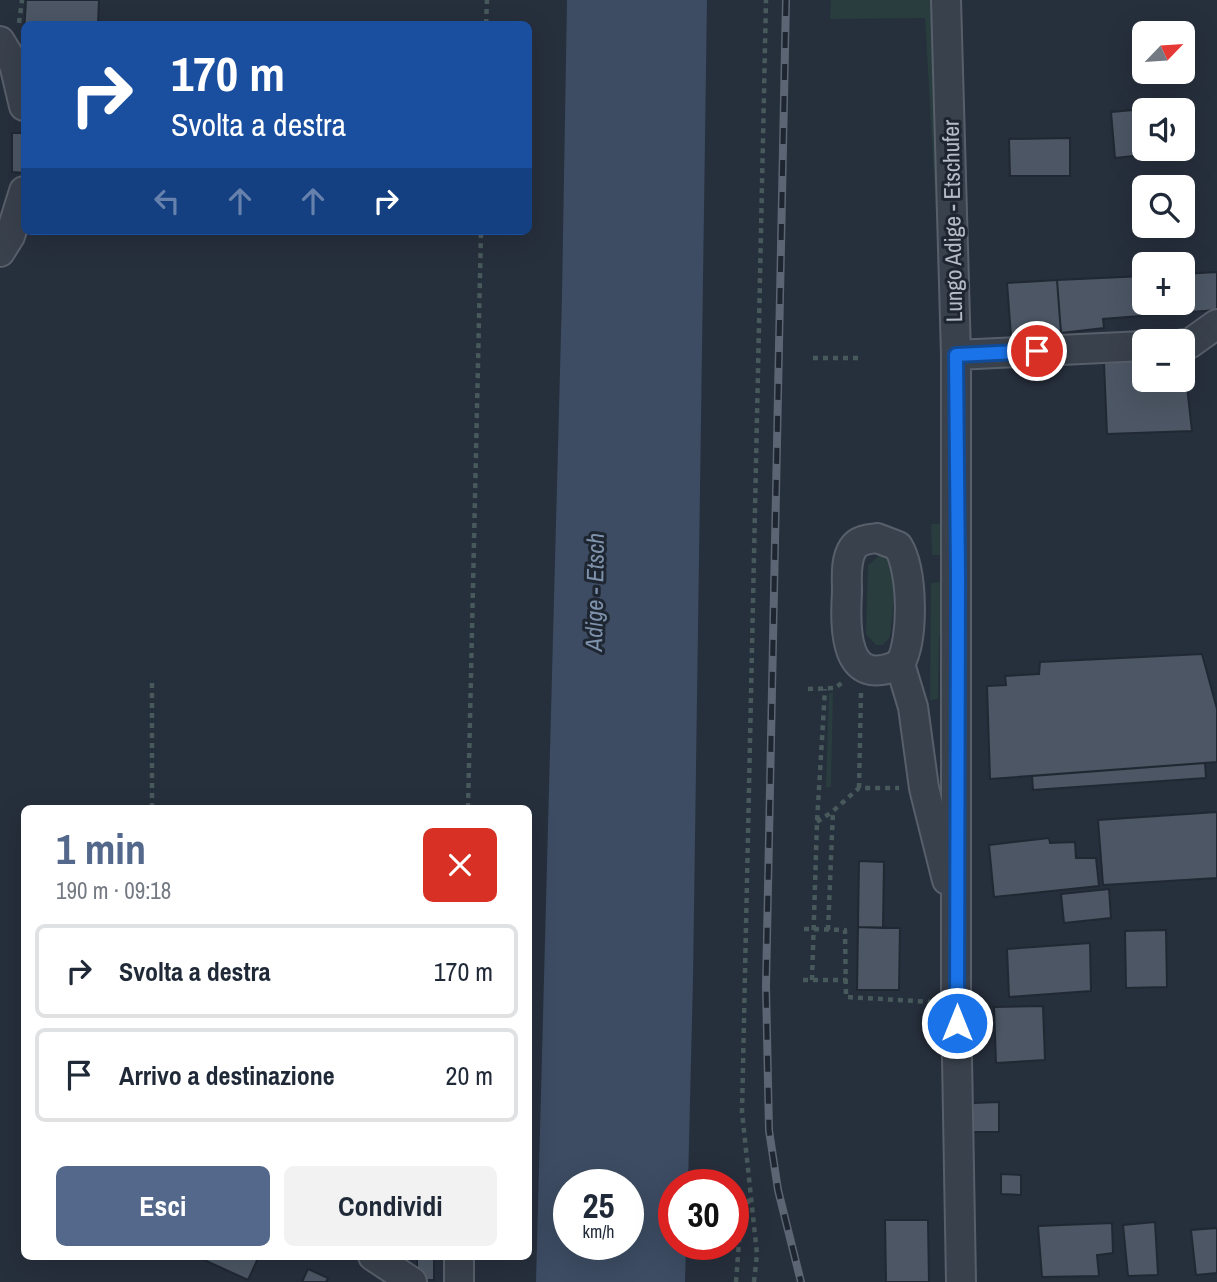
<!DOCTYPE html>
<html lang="it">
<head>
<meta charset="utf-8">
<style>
	body { margin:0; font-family:"Archivo Narrow",sans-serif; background:#f2f2f3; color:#1f2937; height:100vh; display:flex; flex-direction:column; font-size:26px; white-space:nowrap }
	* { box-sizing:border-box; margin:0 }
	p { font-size:23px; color:#747a83 }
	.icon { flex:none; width:38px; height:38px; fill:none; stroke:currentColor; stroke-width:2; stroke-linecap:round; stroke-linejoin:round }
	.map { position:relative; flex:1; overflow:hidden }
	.sheet { position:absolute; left:21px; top:805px; width:511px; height:455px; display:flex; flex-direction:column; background:#fff; border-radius:10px; box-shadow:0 7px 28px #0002 }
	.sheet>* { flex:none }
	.guide { position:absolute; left:21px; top:21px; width:511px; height:214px; border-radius:10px; box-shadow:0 7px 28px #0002; background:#1a4fa0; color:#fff; overflow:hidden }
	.needle { width:46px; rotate:65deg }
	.tools { position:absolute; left:1132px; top:21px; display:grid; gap:14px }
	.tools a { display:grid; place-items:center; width:63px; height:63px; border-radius:10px; background:#fff; box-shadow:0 7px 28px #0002; font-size:35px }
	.speed { position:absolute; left:553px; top:1169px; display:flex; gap:14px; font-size:35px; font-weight:700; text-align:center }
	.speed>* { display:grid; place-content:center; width:91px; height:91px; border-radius:50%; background:#fff; box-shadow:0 7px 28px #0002; line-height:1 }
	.speed small { font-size:18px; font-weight:400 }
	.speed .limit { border:10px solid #d22; background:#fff; color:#111 }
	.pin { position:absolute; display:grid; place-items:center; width:60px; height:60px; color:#fff; margin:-30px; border:4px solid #fff; border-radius:50%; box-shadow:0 2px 7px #0007 }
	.me { position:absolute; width:77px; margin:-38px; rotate:0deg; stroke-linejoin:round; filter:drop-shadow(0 0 5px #0008) }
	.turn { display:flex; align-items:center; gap:24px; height:147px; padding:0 35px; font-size:32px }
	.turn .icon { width:91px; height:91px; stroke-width:2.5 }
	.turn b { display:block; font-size:49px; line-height:60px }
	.lanes { display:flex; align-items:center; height:66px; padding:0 35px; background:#0003; justify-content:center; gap:35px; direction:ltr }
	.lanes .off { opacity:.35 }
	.round { display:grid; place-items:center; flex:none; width:74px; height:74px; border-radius:10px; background:#f2f2f3 }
	.head { display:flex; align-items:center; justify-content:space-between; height:119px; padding:0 35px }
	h1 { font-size:42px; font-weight:700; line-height:52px; color:#53688a }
	.primary-button { display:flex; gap:14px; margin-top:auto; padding:14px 35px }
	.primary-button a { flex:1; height:80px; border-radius:10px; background:#53688a; color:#fff; font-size:28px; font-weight:700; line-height:80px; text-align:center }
	.primary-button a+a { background:#f2f2f3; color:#1f2937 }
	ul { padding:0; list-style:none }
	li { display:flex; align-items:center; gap:21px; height:94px; margin:0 14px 10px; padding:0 21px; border:4px solid #e0e1e3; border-radius:10px }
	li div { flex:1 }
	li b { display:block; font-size:26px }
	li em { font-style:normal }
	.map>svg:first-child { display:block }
</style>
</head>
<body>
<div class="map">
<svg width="1217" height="1282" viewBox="0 0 1217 1282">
	<rect width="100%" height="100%" fill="#262f3c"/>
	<!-- green -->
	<path fill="#293c3e" d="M 831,0 L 941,0 L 953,634 L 939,636 L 938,699 L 930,700 L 931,583 L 940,582 L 941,555 L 932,555 L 931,524 L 945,523 L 940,284 L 925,18 L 830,19 Z
		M 882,554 L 892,557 L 897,570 L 890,637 L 883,645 L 876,645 L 866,634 L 868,565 Z
		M 829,693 L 833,693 L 831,787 L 826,787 Z"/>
	<!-- water -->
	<path fill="#3d4c63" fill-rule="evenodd" d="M 567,0 L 707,0 L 693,978 L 688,1185 L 674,1185 L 674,1244 L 686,1244 L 685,1282 L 536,1282 L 562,295 ZM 569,1185 L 628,1185 L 628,1244 L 569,1244 Z"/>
	<!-- building -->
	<path fill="#4c5664" stroke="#202833" stroke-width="2" d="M 26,0 L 99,0 L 98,24 L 24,24 L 23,50 Z
		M 1156,108 L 1157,110 L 1144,110 L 1144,149 L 1160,149 L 1161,153 L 1115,158 L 1111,112 Z
		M 12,133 L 24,133 L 24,173 L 12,172 Z
		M 1070,138 L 1070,176 L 1010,176 L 1009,139 Z
		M 1217,272 L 1217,310 L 1103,319 L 1104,328 L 1061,333 L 1057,280 L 1144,276 L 1144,303 L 1183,303 L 1183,274 Z
		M 1057,280 L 1061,333 L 1011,336 L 1007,283 Z
		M 1144,359 L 1144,380 L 1183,380 L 1183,369 L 1185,369 L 1192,431 L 1107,434 L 1104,363 Z
		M 1202,654 L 1217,709 L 1217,762 L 990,779 L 987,686 L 1006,685 L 1005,676 L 1039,674 L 1040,662 Z
		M 1205,763 L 1206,778 L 1033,790 L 1032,776 Z
		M 1217,812 L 1217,878 L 1103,885 L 1098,820 Z
		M 1049,838 L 1050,843 L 1075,842 L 1076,858 L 1096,858 L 1099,886 L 994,897 L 989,845 Z
		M 859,861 L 884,862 L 883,928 L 858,927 Z
		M 1109,889 L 1111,918 L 1064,923 L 1061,894 Z
		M 858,927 L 900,928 L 899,990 L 857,990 Z
		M 1166,930 L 1167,987 L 1126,988 L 1125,931 Z
		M 1090,943 L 1091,991 L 1009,997 L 1007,949 Z
		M 1043,1006 L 1045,1060 L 996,1063 L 994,1007 Z
		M 999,1102 L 999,1132 L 972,1132 L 973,1103 Z
		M 1001,1174 L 1021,1175 L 1021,1195 L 1001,1194 Z
		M 885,1220 L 928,1220 L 929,1282 L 886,1282 Z
		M 1155,1222 L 1158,1275 L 1128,1276 L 1123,1225 Z
		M 1112,1223 L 1113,1253 L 1097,1255 L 1099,1276 L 1042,1277 L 1038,1226 Z
		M 1217,1228 L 1217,1273 L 1196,1275 L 1191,1230 Z
		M 203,1256 L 259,1256 L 248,1280 L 202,1259 Z
		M 417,1256 L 434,1256 L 434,1280 L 417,1280 Z
		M 308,1269 L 328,1278 L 326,1282 L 302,1282 Z"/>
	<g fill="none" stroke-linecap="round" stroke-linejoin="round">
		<!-- minor casing -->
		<g stroke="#575f6a" stroke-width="32">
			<path id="minor" d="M 946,0 L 956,355 L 956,1002 L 961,1282
				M 0,41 L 14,64 L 24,106
				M 0,252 L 10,236 L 24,191
				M 1183,344 L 1189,344 L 1217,324
				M 956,355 L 1144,346
				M 877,538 L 898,546 C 913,571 914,639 900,664 C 843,691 845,627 847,591 C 847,578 845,560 853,548 C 858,540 868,539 877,538 Z
				M 900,664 L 913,707 L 924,788 L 947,880
				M 373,1256 L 412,1282
				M 459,1282 L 459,1256"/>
		</g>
		<!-- path -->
		<path stroke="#48595c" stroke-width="4.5" stroke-dasharray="5 5" stroke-linecap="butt" d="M 19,23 L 22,0
			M 486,24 L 487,0
			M 813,358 L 863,358
			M 808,689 L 835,688 L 843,682
			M 859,788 L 861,692
			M 152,808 L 152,679
			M 468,808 L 481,231
			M 817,822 L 832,812
			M 804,929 L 845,930 L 846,997 L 933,1002
			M 828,930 L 833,811 L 859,788 L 899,788
			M 803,980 L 847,980
			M 812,980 L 817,822 L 825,689
			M 736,1282 L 741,1215 L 752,1195
			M 754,1282 L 757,1254 L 742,1112 L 766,0"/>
		<!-- minor -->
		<use href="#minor" stroke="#39414c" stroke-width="28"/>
		<!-- rail casing -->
		<g stroke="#5c6573" stroke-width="8">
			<path id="rail" d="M 786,0 L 766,986 L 769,1130 L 778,1190 L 801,1282"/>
		</g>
		<!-- rail -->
		<use href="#rail" stroke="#1e2631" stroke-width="5" stroke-dasharray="16" stroke-linecap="butt"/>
	</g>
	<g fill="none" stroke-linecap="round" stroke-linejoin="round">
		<!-- route casing -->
		<g stroke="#114b97" stroke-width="18">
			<path id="route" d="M 957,1023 L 958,576 L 956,355 L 1037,351"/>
		</g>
		<!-- route -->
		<use href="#route" stroke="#1a73e8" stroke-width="12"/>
	</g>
	<g text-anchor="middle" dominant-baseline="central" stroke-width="6" stroke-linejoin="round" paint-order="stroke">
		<!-- street labels -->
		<g font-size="23" fill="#b5bcc7" stroke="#1e2631">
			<text transform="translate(952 221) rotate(-91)">Lungo Adige - Etschufer</text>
		</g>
		<!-- water labels -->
		<g font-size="24" font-style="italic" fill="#7f92ac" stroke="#1e2631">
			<text transform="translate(594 592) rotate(-89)">Adige - Etsch</text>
		</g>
	</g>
</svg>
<div class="tools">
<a><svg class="needle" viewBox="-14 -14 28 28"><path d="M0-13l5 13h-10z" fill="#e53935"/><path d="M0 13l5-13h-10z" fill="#747a83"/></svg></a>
<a><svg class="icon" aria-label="sound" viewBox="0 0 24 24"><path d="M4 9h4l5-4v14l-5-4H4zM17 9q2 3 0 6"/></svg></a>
<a><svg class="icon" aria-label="search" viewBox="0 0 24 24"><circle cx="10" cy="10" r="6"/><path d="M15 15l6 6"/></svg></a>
<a>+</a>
<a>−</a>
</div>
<div class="speed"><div>25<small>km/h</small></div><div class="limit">30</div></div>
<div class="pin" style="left:1037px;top:351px;background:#d93025"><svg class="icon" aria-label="arrive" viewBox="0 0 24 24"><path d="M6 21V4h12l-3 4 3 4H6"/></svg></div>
<svg class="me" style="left:957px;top:1023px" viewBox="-20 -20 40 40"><circle r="17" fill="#1a73e8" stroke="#fff" stroke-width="3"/><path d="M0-11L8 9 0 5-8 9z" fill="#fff"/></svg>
<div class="guide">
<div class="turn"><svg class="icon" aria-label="right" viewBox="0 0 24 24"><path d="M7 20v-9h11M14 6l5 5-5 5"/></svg><div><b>170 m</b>Svolta a destra</div></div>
<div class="lanes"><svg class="icon off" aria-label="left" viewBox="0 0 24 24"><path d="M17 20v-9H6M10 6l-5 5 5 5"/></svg><svg class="icon off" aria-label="ahead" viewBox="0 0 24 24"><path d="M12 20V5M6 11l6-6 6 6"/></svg><svg class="icon off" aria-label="ahead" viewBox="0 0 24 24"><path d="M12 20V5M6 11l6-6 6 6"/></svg><svg class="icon" aria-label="right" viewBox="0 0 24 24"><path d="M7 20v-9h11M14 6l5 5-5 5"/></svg></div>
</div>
<section class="sheet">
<div class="head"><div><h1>1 min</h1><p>190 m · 09:18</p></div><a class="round" style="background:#d93025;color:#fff"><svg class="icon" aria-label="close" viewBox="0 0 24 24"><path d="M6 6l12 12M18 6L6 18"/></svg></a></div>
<ul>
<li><svg class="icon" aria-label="right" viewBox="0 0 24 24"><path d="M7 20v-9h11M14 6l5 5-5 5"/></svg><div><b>Svolta a destra</b></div><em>170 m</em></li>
<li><svg class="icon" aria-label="arrive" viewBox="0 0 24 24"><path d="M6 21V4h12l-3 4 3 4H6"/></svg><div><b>Arrivo a destinazione</b></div><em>20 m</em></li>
</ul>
<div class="primary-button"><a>Esci</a><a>Condividi</a></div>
</section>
</div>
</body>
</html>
